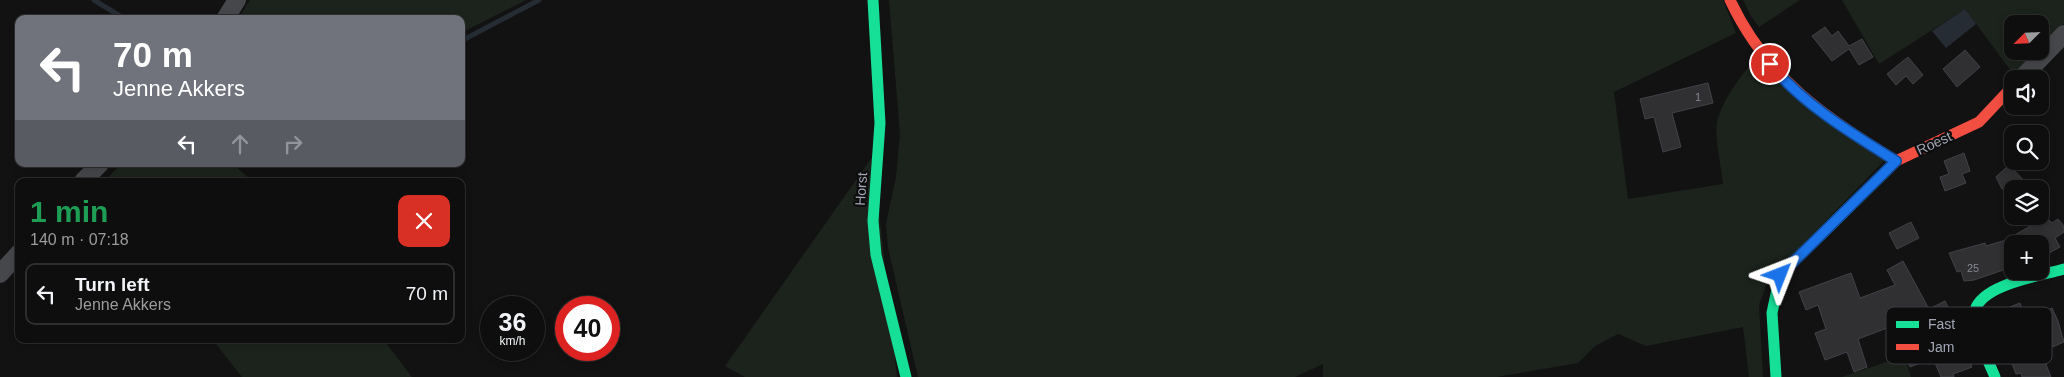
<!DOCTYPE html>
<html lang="en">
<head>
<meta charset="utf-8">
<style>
	body { margin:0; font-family:Helvetica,sans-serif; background:#171717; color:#f1f3f6; height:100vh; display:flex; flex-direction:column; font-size:19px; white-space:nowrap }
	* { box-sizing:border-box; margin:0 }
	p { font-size:16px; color:#9b9c9e }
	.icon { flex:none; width:28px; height:28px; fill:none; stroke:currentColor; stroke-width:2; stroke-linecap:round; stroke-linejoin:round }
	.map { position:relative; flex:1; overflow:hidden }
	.sheet { position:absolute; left:15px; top:178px; width:450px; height:165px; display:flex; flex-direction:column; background:#0e0e0e; border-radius:10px; box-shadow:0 2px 8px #0003,0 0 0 1px #2e2e2e }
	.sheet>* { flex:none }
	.banner { position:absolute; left:15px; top:15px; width:450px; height:152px; border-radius:10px; box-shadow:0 2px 8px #0003,0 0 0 1px #2e2e2e; background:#70727c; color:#fff; overflow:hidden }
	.needle { width:32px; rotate:246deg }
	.tools { position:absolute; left:2004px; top:15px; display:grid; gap:10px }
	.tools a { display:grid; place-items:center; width:45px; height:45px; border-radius:10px; background:#0e0e0e; box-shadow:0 2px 8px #0003,0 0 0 1px #2e2e2e; font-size:25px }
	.speed { position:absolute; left:480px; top:296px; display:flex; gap:10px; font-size:25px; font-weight:700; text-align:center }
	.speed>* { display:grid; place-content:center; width:65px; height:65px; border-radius:50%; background:#0e0e0e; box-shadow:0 2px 8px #0003,0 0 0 1px #2e2e2e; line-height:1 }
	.speed small { font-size:12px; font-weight:400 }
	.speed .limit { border:8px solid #d22; background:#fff; color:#111 }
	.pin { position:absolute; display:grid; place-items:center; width:42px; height:42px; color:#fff; margin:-21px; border:2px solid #fff; border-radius:50%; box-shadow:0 1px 5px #0007 }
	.me { position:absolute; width:55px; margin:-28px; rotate:45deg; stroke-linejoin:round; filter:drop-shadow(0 0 4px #0008) }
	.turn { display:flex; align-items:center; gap:18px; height:105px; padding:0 15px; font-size:22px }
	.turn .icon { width:65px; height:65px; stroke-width:2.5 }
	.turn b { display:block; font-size:35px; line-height:42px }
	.lanes { display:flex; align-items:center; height:48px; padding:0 15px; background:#0003; justify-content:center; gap:25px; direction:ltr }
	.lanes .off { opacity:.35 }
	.round { display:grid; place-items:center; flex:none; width:52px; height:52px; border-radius:10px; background:#171717 }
	.summary { display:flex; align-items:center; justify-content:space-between; height:85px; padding:0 15px }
	h1 { font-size:30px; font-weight:700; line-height:38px; color:#1e9e55 }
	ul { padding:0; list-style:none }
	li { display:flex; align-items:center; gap:15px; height:62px; margin:0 10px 8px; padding:0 5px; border:2px solid #2e2e2e; border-radius:10px }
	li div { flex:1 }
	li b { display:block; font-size:19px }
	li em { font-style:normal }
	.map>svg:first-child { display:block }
</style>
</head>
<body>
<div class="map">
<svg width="2064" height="377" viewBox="0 0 2064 377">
	<rect width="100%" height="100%" fill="#121213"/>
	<!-- green -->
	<path fill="#1c231d" d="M 250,0 L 526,0 L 461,33 L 461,19 L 303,19 L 295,14 L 284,19 L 238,19 Z
		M 889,0 L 1723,0 L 1736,33 L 1614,92 L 1628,199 L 1723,184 C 1722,170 1714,135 1717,122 C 1721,103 1742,72 1756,60 L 1885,160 L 1768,280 L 1759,305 L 1763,377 L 1749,377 L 1743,327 L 1646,346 L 1618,334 L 1595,346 L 1578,363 L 1497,377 L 1323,377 L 1323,364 L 1295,377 L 918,377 L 888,248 L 886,223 L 896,177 L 900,134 Z
		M 1743,0 L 1800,0 L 1759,27 L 1751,16 Z
		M 1842,0 L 2064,0 L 2064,23 L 2040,48 L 2040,24 L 2012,24 L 2012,51 L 2037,51 L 2014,75 L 1965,9 L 1879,64 Z
		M 873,156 L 897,377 L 745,377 L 725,366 Z
		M 121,164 L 233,164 L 252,181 L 105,181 Z
		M 212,339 L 383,339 L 412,377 L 242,377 Z
		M 1904,356 L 1911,377 L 1842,377 Z"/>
	<!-- water -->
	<path fill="#252c34" d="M 1965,9 L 1976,24 L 1946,48 L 1932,31 Z"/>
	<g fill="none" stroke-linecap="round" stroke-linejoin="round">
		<!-- stream -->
		<path stroke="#252c34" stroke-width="5" d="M 94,0 L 125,19
			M 461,41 L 539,0"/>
	</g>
	<!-- building -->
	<path fill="#303032" stroke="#414247" d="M 1825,27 L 1832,36 L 1838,31 L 1849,46 L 1862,39 L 1873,57 L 1859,65 L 1849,49 L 1832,61 L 1812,36 Z
		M 1965,50 L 1980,67 L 1957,87 L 1943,69 Z
		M 1908,57 L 1923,75 L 1913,84 L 1906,76 L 1896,85 L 1887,74 Z
		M 1708,83 L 1713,103 L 1672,113 L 1681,147 L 1663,152 L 1654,117 L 1645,119 L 1640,99 Z
		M 1964,153 L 1970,171 L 1962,174 L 1966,183 L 1945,191 L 1940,177 L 1949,174 L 1944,161 Z
		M 2009,165 L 2032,189 L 2002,189 L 1996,177 Z
		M 2046,217 L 2052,223 L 2058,219 L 2064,226 L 2064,232 L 2055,238 L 2060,247 L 2040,258 L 2040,244 L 2008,244 L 2012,267 L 1974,280 L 1964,281 L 1961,271 L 1957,272 L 1949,253 L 1985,243 L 1986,246 L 2006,240 Z
		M 1911,222 L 1919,238 L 1897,249 L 1889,233 Z
		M 1903,261 L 1929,309 L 1945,301 L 1950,311 L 1961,319 L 1950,330 L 1959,351 L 1965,348 L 1972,367 L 1953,374 L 1954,377 L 1941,377 L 1933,358 L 1910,367 L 1905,356 L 1927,347 L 1913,318 L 1896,327 L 1895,325 L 1858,339 L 1867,367 L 1854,372 L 1847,352 L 1825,360 L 1815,333 L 1826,329 L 1818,305 L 1806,310 L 1799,292 L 1851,273 L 1860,298 L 1895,285 L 1887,270 Z
		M 2020,303 L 2024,314 L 2027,313 L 2029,320 L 2052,308 L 2058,321 L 2064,342 L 2041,352 L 2051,377 L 2022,377 L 2021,373 L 2016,374 L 1995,320 L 1999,318 L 1997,312 Z"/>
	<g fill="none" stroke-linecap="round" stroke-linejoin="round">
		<!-- street -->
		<path stroke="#46474b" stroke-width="18" d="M 225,19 L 237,0
			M 2021,79 L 2064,34
			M 83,181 L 100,164
			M 0,274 L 19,253"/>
		<!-- fast -->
		<path stroke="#16e098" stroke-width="11" d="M 873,0 L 880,123 L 873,221 L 876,255 L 906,377
			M 1776,377 L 1772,313 L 1780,275 L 1887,170
			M 1995,377 C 1988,360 1971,328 1975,310 C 1983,284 2040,276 2064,269"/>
		<!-- jam -->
		<path stroke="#f24e42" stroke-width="11" d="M 1730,0 C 1767,79 1824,116 1896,161
			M 1887,170 L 1896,161 L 1979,122 L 2012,87"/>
	</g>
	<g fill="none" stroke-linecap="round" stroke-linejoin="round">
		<!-- route casing -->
		<g stroke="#114b97" stroke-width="12">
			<path id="route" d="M 1770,64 C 1804,105 1851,133 1896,161 L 1780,275"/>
		</g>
		<!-- route -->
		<use href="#route" stroke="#1a73e8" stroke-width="9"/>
	</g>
	<g text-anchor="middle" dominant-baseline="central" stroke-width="4.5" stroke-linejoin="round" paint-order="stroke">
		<!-- number labels -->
		<g font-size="11" fill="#868894">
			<text x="1698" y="97">1</text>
			<text x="1973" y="268">25</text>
		</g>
		<!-- street labels -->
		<g font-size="14" fill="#a2a6b5" stroke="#0d0d0e">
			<text transform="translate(1934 143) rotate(-25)">Roest</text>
			<text transform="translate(861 189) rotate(-86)">Horst</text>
		</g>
	</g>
	<!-- legend -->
	<rect x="1886" y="307" width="166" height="57" rx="8" fill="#0d0d0e" stroke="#3a3b40" stroke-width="1"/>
	<rect x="1896" y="321" width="23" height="7" fill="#16e098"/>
	<rect x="1896" y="344" width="23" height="6" fill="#f24e42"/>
	<g font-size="14" fill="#a2a6b5">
		<text x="1928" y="329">Fast</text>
		<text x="1928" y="352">Jam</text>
	</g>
</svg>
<div class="tools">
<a><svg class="needle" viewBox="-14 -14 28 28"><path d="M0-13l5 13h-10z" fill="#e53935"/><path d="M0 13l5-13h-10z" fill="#9b9c9e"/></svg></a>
<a><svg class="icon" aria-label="sound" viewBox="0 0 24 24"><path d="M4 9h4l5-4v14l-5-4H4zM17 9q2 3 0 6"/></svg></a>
<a><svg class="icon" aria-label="search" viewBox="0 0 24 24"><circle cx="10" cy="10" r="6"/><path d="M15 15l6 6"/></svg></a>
<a><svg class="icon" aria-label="layers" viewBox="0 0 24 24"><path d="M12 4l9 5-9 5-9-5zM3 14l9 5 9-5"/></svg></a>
<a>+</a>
</div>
<div class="speed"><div>36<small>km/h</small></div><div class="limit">40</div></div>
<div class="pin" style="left:1770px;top:64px;background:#d93025"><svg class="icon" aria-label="arrive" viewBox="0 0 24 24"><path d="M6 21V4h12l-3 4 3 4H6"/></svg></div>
<svg class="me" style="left:1780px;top:275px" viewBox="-20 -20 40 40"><path d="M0-17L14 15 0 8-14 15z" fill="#1a73e8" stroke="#fff" stroke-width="4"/></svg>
<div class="banner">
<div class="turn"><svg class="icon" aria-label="left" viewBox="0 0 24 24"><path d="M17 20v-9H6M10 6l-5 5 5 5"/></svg><div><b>70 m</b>Jenne Akkers</div></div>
<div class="lanes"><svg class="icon" aria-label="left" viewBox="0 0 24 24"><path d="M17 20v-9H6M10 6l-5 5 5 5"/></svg><svg class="icon off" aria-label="ahead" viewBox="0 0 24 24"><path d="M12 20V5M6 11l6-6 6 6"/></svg><svg class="icon off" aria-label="right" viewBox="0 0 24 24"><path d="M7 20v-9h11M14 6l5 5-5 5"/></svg></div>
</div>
<section class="sheet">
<div class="summary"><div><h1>1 min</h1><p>140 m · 07:18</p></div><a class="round" style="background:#d93025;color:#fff"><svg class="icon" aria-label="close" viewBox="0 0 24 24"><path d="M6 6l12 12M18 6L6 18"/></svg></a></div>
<ul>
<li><svg class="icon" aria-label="left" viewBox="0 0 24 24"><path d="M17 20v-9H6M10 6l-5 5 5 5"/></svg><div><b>Turn left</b><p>Jenne Akkers</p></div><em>70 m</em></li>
</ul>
</section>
</div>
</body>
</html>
